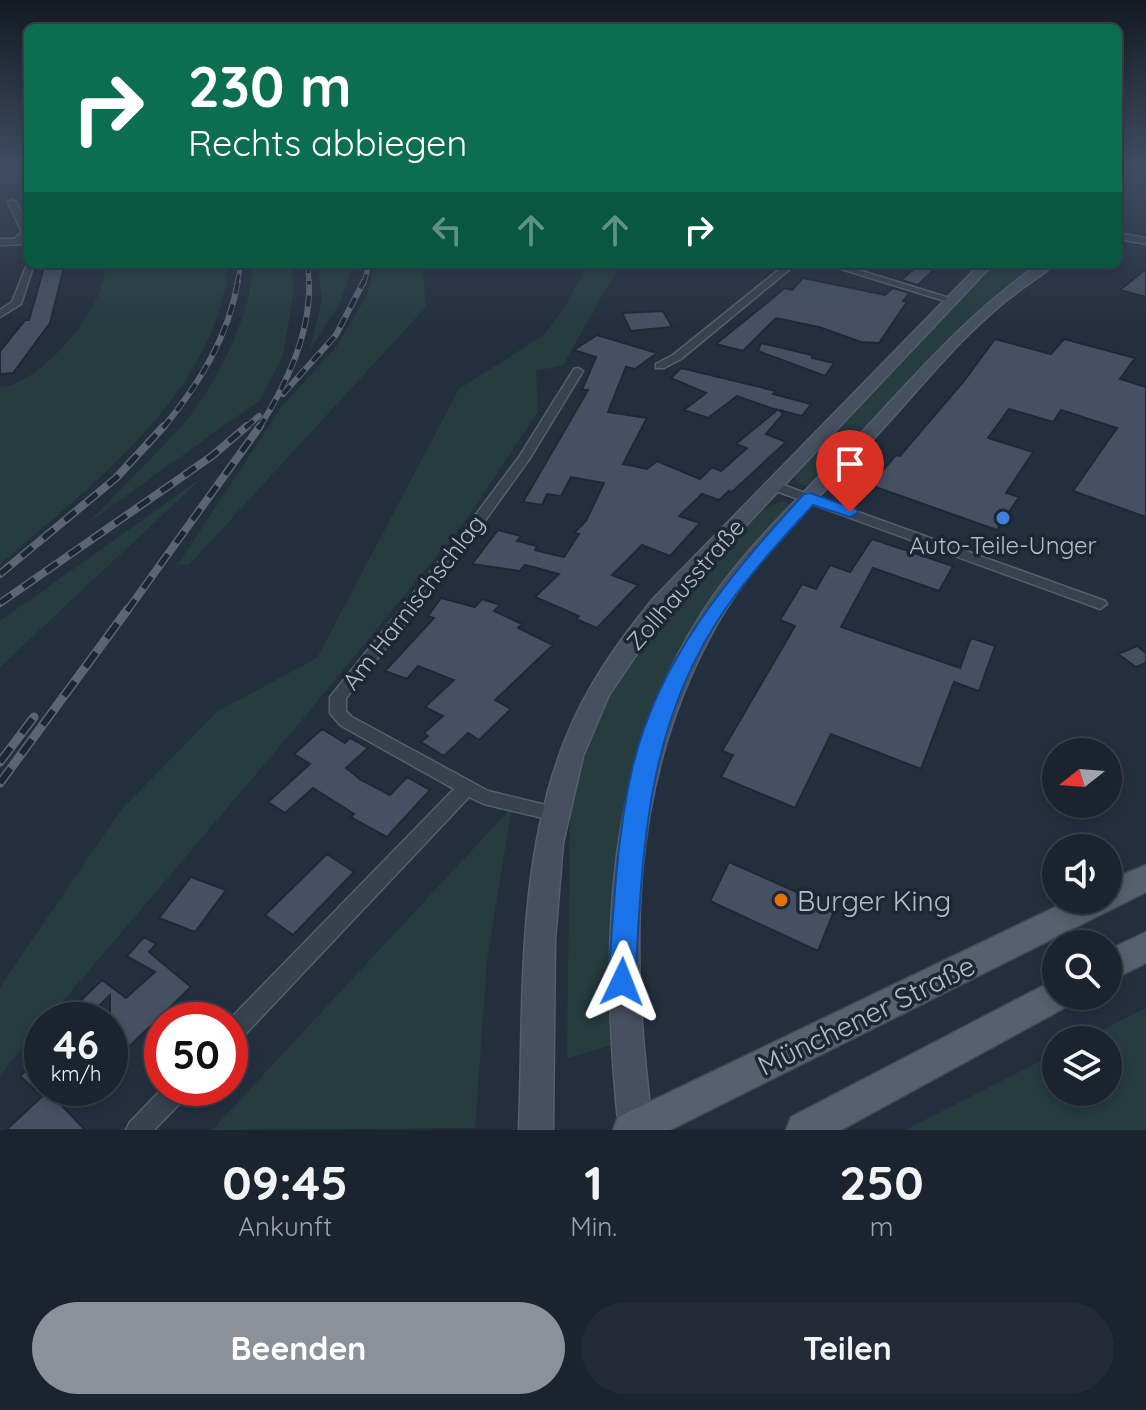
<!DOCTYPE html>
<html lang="de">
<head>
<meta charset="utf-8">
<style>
	body { margin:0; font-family:Quicksand,sans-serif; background:#242b36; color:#f1f3f6; height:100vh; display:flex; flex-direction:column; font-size:30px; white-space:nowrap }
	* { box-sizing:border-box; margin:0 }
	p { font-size:26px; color:#a0a4aa }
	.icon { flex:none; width:44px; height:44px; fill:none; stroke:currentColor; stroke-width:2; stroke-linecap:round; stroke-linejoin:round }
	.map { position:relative; height:1130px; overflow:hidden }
	.side { display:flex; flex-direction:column; background:#1b232e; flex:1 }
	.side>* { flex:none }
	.top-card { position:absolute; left:24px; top:24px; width:1098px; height:244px; border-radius:12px; box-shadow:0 4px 12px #0003,0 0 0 2px #39404a; background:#0b6e4f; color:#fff; overflow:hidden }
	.needle { width:52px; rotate:253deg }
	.controls { position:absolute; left:1042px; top:738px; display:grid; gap:16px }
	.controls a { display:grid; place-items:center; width:80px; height:80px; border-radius:50%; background:#1b232e; box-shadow:0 4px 12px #0003,0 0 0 2px #39404a; font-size:40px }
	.speed { position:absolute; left:24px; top:1002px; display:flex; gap:16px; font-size:40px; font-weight:700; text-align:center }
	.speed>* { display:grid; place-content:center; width:104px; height:104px; border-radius:50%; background:#1b232e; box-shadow:0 4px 12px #0003,0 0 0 2px #39404a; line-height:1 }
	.speed small { font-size:20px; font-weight:400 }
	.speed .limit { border:12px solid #d22; background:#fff; color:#111 }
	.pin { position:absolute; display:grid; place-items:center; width:68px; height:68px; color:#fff; margin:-82px -34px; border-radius:50% 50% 50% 0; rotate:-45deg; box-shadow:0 0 8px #0007 }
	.pin .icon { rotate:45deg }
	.me { position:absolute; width:88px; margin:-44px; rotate:2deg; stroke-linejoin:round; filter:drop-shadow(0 0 6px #0008) }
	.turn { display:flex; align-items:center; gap:28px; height:168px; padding:0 32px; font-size:36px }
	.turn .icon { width:104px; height:104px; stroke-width:2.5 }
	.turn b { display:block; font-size:56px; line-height:68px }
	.lanes { display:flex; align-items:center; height:76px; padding:0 32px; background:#0003; justify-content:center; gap:40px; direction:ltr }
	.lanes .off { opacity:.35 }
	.eta { display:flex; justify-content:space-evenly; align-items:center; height:136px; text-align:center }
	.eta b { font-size:48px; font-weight:700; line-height:56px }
	.primary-button { display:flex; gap:16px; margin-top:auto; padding:16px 32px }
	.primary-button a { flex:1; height:92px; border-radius:48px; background:#8c9099; color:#fff; font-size:32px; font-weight:700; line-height:92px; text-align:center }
	.primary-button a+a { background:#242b36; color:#f1f3f6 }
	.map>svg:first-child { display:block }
</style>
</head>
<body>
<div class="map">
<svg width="1146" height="1130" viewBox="0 0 1146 1130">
	<rect width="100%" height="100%" fill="#242f3e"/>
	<!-- green -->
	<path fill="#263c3f" d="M 105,264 L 227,264 C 229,277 225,288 222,300 C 194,410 82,493 0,564 L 0,387 C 40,386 109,304 105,264 Z
		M 252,264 L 292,264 L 293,296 L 283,356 L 260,400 L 88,523 C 122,487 159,453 190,416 C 217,383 255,306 252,264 Z
		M 318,264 L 354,264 L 339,305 L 310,349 L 322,300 Z
		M 376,264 L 422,264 L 426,307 L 189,565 L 178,564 L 283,405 L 336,347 L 366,297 Z
		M 587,264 L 620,264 L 563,365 L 536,371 L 538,412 L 466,520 L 307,714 L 47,1020 L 42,1020 L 42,1025 L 0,1075 L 0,987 L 121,810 L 218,711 L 317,658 L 459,389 L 544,335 L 568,302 Z
		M 995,264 L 1046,264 L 1006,292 L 810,488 L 797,482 L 793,474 Z
		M 203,477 L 0,667 L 0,621 Z
		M 782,501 L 789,504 L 791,511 L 655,708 L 627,795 L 612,896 L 608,1005 L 612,1045 L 567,1058 L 570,809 L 591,731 L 630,662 L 651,632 L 697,577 L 763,510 Z
		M 512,807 L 487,960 L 475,1128 L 212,1130 Z
		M 1146,1008 L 1146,1130 L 905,1130 L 1056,1053 L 1056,1092 L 1108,1092 L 1108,1040 L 1082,1040 Z"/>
	<!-- building -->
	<path fill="#455162" stroke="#1f2835" stroke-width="2" d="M 45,264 L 65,264 L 50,323 L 13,373 L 0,374 L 0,351 L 25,320 L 29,320 Z
		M 920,264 L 940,264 L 918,285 L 901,280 Z
		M 1146,269 L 1146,297 L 1120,290 Z
		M 803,278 L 885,295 L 893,288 L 910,293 L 903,301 L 907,302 L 879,343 L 861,342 L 819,327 L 776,318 L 743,351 L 716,344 L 785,288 L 792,290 Z
		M 663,311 L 672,327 L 631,331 L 622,313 Z
		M 597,335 L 657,353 L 635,369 L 626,367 L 608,412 L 647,418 L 623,464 L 647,469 L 657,461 L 700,479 L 712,467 L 721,471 L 747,448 L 736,444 L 777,410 L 737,396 L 708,418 L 684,410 L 706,393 L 671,378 L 681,368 L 776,391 L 773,394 L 811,404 L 802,416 L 779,410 L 783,414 L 766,434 L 786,442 L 732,492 L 729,491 L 719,500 L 702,494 L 679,516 L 700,523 L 670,556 L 642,545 L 612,575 L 638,585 L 597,628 L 576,619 L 579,616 L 535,597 L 559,574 L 525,565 L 520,571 L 472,564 L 498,530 L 521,536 L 517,541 L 537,546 L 535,550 L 564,557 L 579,534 L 574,533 L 586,521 L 604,483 L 571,477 L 561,496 L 547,494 L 542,505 L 523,502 L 588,390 L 582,390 L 596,357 L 574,350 Z
		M 995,339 L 1051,354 L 1064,339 L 1135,358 L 1120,379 L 1146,387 L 1146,517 L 1073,491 L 1117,428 L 1061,410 L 1053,422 L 1009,409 L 988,438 L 1033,452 L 1006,493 L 1019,497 L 997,530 L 870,485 L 896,455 L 900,456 L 964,381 Z
		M 761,343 L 812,355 L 812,358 L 834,363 L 825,376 L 758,351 Z
		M 872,539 L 953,566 L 939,591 L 873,568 L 841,627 L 960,668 L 971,638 L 995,646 L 979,691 L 954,682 L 921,769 L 831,734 L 795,808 L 721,777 L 733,755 L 722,751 L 795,626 L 780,620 L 802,584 L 816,589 L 830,565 L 850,572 Z
		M 441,598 L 475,607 L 482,599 L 500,605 L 494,611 L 522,624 L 518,628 L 553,645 L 495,700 L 511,709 L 479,740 L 468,733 L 444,756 L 421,742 L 428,736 L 424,733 L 443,716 L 425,707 L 454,680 L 418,666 L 407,679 L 385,671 L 434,618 L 428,616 Z
		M 1137,646 L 1146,653 L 1146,663 L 1136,667 L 1118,654 Z
		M 322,729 L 345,743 L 350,738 L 368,748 L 346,768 L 361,780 L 390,795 L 407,777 L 430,790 L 387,837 L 351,817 L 354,814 L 313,788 L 285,813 L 268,802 L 310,764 L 294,754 Z
		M 327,854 L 354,872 L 293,935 L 265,915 Z
		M 729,862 L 835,909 L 818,951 L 710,901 Z
		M 191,877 L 226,890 L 195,932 L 159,918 Z
		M 144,937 L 156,944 L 149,952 L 191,987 L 110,1065 L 110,995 L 90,1015 L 76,1005 L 102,980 L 126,998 L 155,972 L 127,956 Z
		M 32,1064 L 42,1073 L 42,1096 L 20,1076 Z
		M 48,1091 L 85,1130 L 6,1130 Z"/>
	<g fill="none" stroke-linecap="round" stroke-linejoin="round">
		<!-- minor casing -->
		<g stroke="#565f6c" stroke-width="3">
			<path id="minor" d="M 12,200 L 16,202 L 28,228 L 28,236 L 24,239 L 28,240 L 28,244 L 0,245 L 0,239 L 14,239 L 22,232 L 8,202 Z
				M 1118,233 L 1146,238 L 1146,244 L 1118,239 Z
				M 28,262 L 28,264 L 34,264 L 21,304 L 0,317 L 0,310 L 12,302 Z
				M 786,264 L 796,264 L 681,359 L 664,368 L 656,368 L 656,364 L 673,355 Z
				M 825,264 L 839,264 L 956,300 L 948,302 Z
				M 578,368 L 583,371 L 530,458 L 469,543 L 346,698 L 346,711 L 352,717 L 488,791 L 562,809 L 565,814 L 562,819 L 556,821 L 484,804 L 469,797 L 238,1042 L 230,1045 L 229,1020 L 454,789 L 340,725 L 330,713 L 330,697 L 459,537 L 519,457 L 574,369 Z
				M 772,481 L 1105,601 L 1107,604 L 1100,609 L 1095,607 L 768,488 L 766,485 Z
				M 163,1088 L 190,1088 L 187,1096 L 154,1130 L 126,1130 L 130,1122 Z"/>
		</g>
		<!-- secondary casing -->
		<g stroke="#565f6c" stroke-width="3">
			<path id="secondary" d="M 1118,167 L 1124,167 L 1118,172 Z
				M 980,264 L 993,264 L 667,609 L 609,695 L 583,756 L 563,843 L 555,940 L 553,1130 L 519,1130 C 524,1000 516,861 566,738 C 586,687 618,642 653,599 Z
				M 1039,264 L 1054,264 C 1044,275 1028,283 1016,293 C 997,307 979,324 962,341 C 927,377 895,417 860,453 C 810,507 753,560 717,624 C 626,784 630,953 653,1130 L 619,1130 C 599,945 603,754 714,595 C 754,539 805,492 852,443 C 912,379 967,314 1039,264 Z"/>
		</g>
		<!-- primary casing -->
		<g stroke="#414a57" stroke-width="3">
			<path id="primary" d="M 1146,865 L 1146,892 L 670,1130 L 613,1130 L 618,1117 L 1070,900 L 1108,900 L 1108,881 Z
				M 1146,932 L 1146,963 L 1108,982 L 1108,950 Z
				M 1056,979 L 1056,996 L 1072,996 L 1068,1006 L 841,1130 L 786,1130 L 791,1117 Z"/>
		</g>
		<!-- minor -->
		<use href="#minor" fill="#38414e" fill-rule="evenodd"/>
		<!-- secondary -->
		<use href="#secondary" fill="#465061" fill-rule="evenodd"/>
		<!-- primary -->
		<use href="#primary" fill="#56606e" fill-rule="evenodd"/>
		<!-- rail-far3 casing -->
		<g stroke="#5a6575" stroke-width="5">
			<path id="rail-far3" d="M 308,264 L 309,283
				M 237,283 L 241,264
				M 364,283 L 369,264"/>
		</g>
		<!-- rail-far2 casing -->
		<g stroke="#5a6575" stroke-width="6">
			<path id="rail-far2" d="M 283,394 L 336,335 L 364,281
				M 163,428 C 199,384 228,338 238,281
				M 245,428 L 259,416
				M 259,428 C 286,385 311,334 309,281"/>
		</g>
		<!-- rail-far1 casing -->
		<g stroke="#5a6575" stroke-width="8">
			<path id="rail-far1" d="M 0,574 L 116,478 L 164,426
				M 0,603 L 212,456 L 247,426
				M 127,611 L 260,426"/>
		</g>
		<!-- rail casing -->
		<g stroke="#5a6575" stroke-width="9">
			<path id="rail" d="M 0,762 L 34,717
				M 0,783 L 128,609"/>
		</g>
		<!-- rail-far3 -->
		<use href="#rail-far3" stroke="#1d2633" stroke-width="3" stroke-dasharray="9" stroke-linecap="butt"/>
		<!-- rail-far2 -->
		<use href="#rail-far2" stroke="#1d2633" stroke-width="4" stroke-dasharray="11" stroke-linecap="butt"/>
		<!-- rail-far1 -->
		<use href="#rail-far1" stroke="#1d2633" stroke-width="5" stroke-dasharray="14" stroke-linecap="butt"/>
		<!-- rail -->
		<use href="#rail" stroke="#1d2633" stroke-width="6" stroke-dasharray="18" stroke-linecap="butt"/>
	</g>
	<!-- sky -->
	<linearGradient id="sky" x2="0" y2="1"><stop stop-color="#141a22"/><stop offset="0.51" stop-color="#3f4d63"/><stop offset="1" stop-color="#3f4d63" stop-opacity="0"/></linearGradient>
	<rect width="1146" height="325" fill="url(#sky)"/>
	<!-- route -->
	<path fill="#1a73e8" stroke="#114b97" stroke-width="2" d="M 810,493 L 856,509 L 858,512 L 850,517 L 813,505 C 783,538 752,571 726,608 C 646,723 643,847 635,982 L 631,991 L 622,995 L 612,991 L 608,982 C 614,911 616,839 632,770 C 657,660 730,575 804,494 Z"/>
	<!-- markers -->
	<circle fill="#3f7fe0" stroke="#1d2633" stroke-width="3" cx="1003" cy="518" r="8"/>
	<circle fill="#e8710a" stroke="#1d2633" stroke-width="3" cx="781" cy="900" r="8"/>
	<g text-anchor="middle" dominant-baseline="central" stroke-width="7" stroke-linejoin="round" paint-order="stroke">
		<!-- poi labels -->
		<g font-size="24" fill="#b4bcc9" stroke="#1d2633">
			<text x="1003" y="545">Auto-Teile-Unger</text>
		</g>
		<!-- street labels -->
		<g font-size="24" fill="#b4bcc9" stroke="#1d2633">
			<text transform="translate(685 584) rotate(-49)">Zollhausstraße</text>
			<text transform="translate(413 602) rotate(-52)">Am Harnischschlag</text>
		</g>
		<!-- near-poi labels -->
		<g font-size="28" fill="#b4bcc9" stroke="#1d2633" text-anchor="start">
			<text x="797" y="900">Burger King</text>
		</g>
		<!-- near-street labels -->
		<g font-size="28" fill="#b4bcc9" stroke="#1d2633">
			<text transform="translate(866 1015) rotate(-26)">Münchener Straße</text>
		</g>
	</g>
</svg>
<div class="controls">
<a><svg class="needle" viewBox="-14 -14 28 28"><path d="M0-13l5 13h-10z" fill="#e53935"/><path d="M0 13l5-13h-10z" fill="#a0a4aa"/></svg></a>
<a><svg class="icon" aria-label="sound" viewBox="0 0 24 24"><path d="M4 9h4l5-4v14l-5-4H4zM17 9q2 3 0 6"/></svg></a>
<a><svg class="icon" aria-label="search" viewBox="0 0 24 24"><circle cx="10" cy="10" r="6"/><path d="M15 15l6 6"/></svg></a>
<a><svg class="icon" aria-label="layers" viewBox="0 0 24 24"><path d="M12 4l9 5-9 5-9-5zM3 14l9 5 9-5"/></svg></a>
</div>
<div class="speed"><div>46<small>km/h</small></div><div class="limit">50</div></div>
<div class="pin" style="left:850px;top:512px;background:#d93025"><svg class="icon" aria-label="arrive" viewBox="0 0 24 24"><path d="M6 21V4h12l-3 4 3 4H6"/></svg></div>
<svg class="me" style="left:622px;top:982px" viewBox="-20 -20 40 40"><path d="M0-17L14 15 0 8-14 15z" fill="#1a73e8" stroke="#fff" stroke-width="4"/></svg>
<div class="top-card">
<div class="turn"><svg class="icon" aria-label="right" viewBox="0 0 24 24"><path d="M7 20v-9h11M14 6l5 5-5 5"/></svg><div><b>230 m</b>Rechts abbiegen</div></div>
<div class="lanes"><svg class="icon off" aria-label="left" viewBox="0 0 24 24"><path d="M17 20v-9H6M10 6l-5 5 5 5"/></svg><svg class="icon off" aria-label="ahead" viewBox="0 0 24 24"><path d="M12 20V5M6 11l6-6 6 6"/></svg><svg class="icon off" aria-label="ahead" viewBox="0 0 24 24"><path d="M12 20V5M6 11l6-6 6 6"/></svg><svg class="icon" aria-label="right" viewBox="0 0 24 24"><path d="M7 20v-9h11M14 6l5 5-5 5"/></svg></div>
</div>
</div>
<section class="side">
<div class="eta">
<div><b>09:45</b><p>Ankunft</p></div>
<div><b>1</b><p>Min.</p></div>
<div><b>250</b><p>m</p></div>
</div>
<div class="primary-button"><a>Beenden</a><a>Teilen</a></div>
</section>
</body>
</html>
